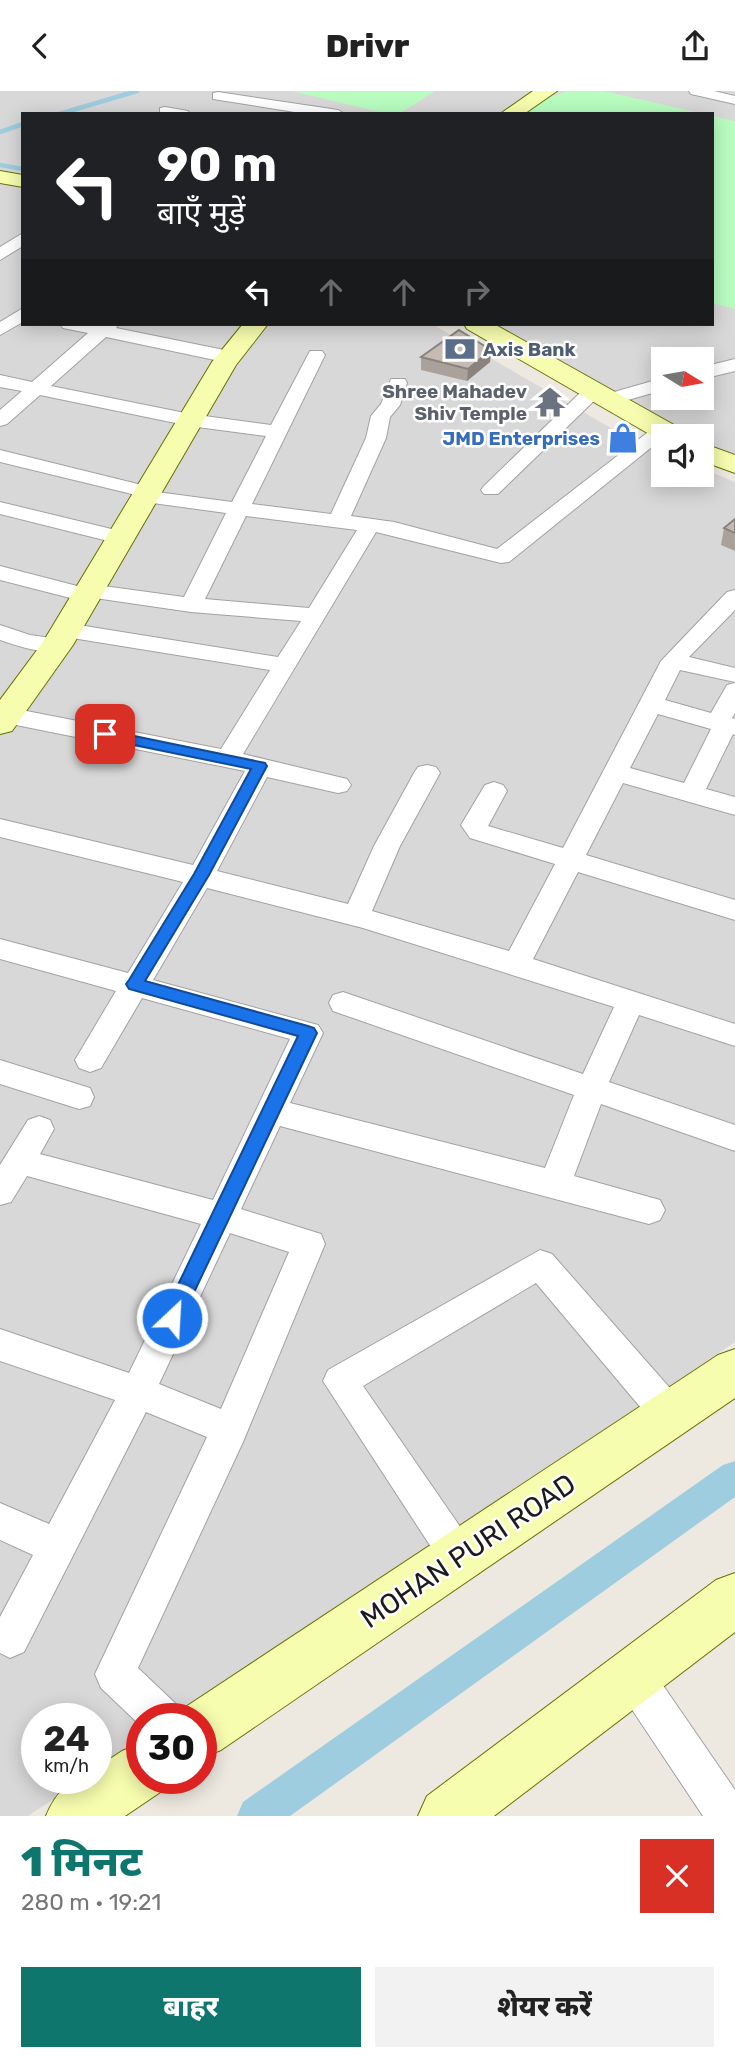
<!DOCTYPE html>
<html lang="hi">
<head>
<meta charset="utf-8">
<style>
	body { margin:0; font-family:Rubik,"Noto Sans Devanagari",sans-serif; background:#f2f2f2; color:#222; height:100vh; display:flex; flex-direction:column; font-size:26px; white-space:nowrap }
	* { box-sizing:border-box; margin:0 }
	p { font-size:23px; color:#767676 }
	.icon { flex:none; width:38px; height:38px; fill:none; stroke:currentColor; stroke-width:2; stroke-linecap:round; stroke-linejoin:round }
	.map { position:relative; height:1725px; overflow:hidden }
	.side { display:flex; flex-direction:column; background:#fff; flex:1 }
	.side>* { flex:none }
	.hud { position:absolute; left:21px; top:21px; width:693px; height:214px; border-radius:0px; box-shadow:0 4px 18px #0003; background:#202124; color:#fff; overflow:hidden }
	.needle { width:46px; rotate:101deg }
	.buttons { position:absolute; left:651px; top:256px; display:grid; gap:14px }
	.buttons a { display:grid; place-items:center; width:63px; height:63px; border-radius:0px; background:#fff; box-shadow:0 4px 18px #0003; font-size:35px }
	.speed { position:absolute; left:21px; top:1612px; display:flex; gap:14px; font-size:35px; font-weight:700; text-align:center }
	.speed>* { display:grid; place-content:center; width:91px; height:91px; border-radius:50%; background:#fff; box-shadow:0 4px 18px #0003; line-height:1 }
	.speed small { font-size:18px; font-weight:400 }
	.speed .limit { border:10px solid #d22; background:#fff; color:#111 }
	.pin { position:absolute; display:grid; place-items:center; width:60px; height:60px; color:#fff; margin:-30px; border-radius:14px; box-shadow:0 4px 10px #0006 }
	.me { position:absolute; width:77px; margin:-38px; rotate:25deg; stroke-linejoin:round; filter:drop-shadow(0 0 5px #0008) }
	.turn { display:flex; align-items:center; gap:24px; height:147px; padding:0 21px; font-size:32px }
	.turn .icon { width:91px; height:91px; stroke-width:2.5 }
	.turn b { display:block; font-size:49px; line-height:60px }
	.lanes { display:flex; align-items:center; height:66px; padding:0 21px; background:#0003; justify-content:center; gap:35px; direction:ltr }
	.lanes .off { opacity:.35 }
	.round { display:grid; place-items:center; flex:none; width:74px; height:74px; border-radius:0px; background:#f2f2f2 }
	.summary { display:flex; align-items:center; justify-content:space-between; height:119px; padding:0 21px }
	h1 { font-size:42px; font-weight:800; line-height:52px; color:#0f766e }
	.cta { display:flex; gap:14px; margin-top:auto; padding:14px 21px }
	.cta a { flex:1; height:80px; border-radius:0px; background:#0f766e; color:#fff; font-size:28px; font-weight:800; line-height:80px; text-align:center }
	.cta a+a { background:#f2f2f2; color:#222 }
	header { display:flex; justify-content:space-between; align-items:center; height:91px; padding:0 21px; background:#fff; font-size:32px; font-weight:800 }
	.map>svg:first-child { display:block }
</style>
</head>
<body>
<header><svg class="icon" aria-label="back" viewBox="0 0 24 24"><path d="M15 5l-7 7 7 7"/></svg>Drivr<svg class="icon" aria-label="share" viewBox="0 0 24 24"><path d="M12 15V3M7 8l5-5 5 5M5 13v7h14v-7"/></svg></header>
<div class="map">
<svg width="735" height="1725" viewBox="0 0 735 1725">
	<rect width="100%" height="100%" fill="#ede9e0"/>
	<!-- residential -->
	<path fill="#d9d8d8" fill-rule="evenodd" d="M 0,0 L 735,0 L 735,367 L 702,349 L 702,345 L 693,345 L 603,297 L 497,233 L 712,233 L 712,23 L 23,23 L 23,85 L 0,81 ZM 663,268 L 702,268 L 702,306 L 663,306 Z
		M 0,86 L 23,91 L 23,233 L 432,233 L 621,343 L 663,361 L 663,383 L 702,383 L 702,377 L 735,391 L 735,1251 L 173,1627 L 142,1628 L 142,1649 L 96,1679 L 96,1628 L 37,1628 L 37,1687 L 85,1687 L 28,1725 L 0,1725 Z"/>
	<!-- park -->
	<path fill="#b8fcc0" d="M 292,0 L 435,0 L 399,23 L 388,23 Z
		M 567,0 L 604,0 L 704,23 L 525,23 L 545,8 Z
		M 712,25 L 735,30 L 735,218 L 712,212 Z"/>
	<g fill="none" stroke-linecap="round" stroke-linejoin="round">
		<!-- stream -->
		<path stroke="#9dcdde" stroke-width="4.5" d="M 59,23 L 137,0
			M 0,41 L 23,33
			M 0,74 L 23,78"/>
		<!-- canal -->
		<path fill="#9dcdde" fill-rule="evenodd" d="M 735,1370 L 735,1406 L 290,1725 L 237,1725 L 243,1711 L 723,1374 Z"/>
		<!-- street casing -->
		<g stroke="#a2a2a2" stroke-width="2">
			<path id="street" d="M 689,0 L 714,0 L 735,5 L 735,13 L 691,3 Z
				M 218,1 L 338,19 L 345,23 L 307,23 L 213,8 L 213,2 Z
				M 165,16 L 188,20 L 190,23 L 160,23 L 160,17 Z
				M 23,142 L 23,155 L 0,169 L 0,156 Z
				M 23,217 L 23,231 L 0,244 L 0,231 Z
				M 60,233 L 119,233 L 116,237 L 229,260 L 238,266 L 229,272 L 106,246 L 51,295 L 190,323 L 271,334 L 310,260 L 322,260 L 325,264 L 252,413 L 331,423 L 366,347 L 371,325 L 381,313 L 391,288 L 405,288 L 407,292 L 400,314 L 390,326 L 386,347 L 351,425 L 394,431 L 497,458 L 656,335 L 670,335 L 673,339 L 509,471 L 501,472 L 376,441 L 243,663 L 347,688 L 351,694 L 347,700 L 338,702 L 267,686 L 217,780 L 348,813 L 374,755 L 414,682 L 418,676 L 427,674 L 436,676 L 440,682 L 400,755 L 372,820 L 509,860 L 555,773 L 470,747 L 461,734 L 485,694 L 494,691 L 503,694 L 507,700 L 488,735 L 563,757 L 661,570 L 727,501 L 735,499 L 735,519 L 689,566 L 735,577 L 735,591 L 680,579 L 665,609 L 711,622 L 727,594 L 735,592 L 735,622 L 732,627 L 735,628 L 735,644 L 733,643 L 706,698 L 735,706 L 735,724 L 623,692 L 586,764 L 735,809 L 735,829 L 578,781 L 533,868 L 735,933 L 735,955 L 639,924 L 609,991 L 735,1034 L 735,1060 L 601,1013 L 574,1085 L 660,1109 L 665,1119 L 660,1129 L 649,1133 L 280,1035 L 241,1118 L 321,1143 L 325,1153 L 243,1351 L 138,1577 L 177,1614 L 183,1628 L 142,1628 L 142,1636 L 101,1597 L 95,1583 L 207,1346 L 146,1321 L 24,1561 L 10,1567 L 0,1562 L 0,1526 L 33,1464 L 0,1449 L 0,1412 L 49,1433 L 115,1309 L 0,1270 L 0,1238 L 129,1282 L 201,1133 L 27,1085 L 11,1111 L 0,1114 L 0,1074 L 28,1029 L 39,1025 L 50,1029 L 54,1038 L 40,1063 L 213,1109 L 290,948 L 142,907 L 101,977 L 90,981 L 79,977 L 75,969 L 116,900 L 0,868 L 0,848 L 128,882 L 183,791 L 0,746 L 0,728 L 193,774 L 245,680 L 6,632 L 0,630 L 0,618 L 6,616 L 221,658 L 270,579 L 66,546 L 58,544 L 55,539 L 58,534 L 66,532 L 278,566 L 301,530 L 191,521 L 95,507 L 86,511 L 0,489 L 0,475 L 81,496 L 89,493 L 184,506 L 226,422 L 138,410 L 136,404 L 0,371 L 0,359 L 154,397 L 157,401 L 232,411 L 266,345 L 190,335 L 40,304 L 7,333 L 0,335 L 0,319 L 22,300 L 0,296 L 0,284 L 32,291 L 88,242 L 63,237 ZM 246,425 L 357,439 L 309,517 L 205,508 ZM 658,623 L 711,638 L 684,692 L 630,677 ZM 207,797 L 363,837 L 614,916 L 583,983 L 343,901 L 333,904 L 329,912 L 333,920 L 574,1004 L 545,1077 L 290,1012 L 323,942 L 318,934 L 153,889 ZM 230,1142 L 289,1161 L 221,1318 L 159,1293 Z
				M 735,268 L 735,280 L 702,288 L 702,276 Z
				M 663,287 L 663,299 L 607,315 L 597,309 L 600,305 Z
				M 592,295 L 601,301 L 599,305 L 498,403 L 484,403 L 481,399 L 484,395 L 585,297 Z
				M 0,411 L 128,442 L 131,447 L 128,452 L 120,453 L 0,423 Z
				M 0,534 L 30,544 L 65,549 L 69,554 L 65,559 C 44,564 20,556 0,549 Z
				M 0,969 L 90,997 L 94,1006 L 90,1015 L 79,1018 L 0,993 Z
				M 540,1159 L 552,1163 L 683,1312 L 688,1324 L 683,1336 L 670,1341 L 657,1336 L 536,1192 L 363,1295 L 472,1453 L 478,1466 L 472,1479 L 459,1485 L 446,1479 L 323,1290 L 328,1279 Z
				M 633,1565 L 647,1571 L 735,1699 L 735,1725 L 703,1725 L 619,1599 L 613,1585 L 619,1571 Z"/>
		</g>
		<!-- secondary casing -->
		<g stroke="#637400" stroke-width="2">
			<path id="secondary" d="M 533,0 L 557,0 L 524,23 L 500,23 Z
				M 0,80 L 23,84 L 23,96 L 0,92 Z
				M 243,233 L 268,233 L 236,274 L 73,554 L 12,640 L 0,643 L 0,609 L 43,551 L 212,271 Z
				M 464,233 L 494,233 L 683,339 L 686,345 L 663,345 L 663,351 L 467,238 Z
				M 702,352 L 735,364 L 735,382 L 702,370 Z
				M 735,1258 L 735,1307 L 221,1659 L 201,1667 L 201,1628 L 178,1628 L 181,1619 L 718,1264 Z
				M 735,1482 L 735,1541 L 494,1725 L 418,1725 L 427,1705 L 716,1489 Z
				M 142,1652 L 142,1687 L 167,1687 L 162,1700 L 125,1725 L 46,1725 C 56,1701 69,1687 96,1687 L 96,1677 L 122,1660 Z"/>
		</g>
		<!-- street -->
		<use href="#street" fill="#fff" fill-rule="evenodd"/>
		<!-- secondary -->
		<use href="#secondary" fill="#f6fdae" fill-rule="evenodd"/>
	</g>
	<!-- wall -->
	<path fill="#a9a19a" d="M 491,259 L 490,271 L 467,290 L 421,279 L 421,266 Z
		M 735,428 L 735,460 L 721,454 L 724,437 Z"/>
	<!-- shaded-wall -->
	<path fill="#8a837d" d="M 491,259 L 490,271 L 467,290 L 468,278 Z"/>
	<!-- building -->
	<path fill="#c5bbb3" stroke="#8a837d" stroke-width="2" d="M 459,239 L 491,259 L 468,278 L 421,266 Z
		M 735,428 L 735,442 L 724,437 Z"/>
	<!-- route -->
	<path fill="#1a73e8" stroke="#114b97" stroke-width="2" d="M 105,639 L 265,672 L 267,675 L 209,784 L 145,890 L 308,935 L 314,937 L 317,942 L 179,1233 L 172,1236 L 165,1233 L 162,1227 L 298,945 L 129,898 L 126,893 L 129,889 L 194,783 L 251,678 L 100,647 L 98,643 Z"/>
	<!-- icons -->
	<defs>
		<g id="bank-bare" transform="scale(2.415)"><path d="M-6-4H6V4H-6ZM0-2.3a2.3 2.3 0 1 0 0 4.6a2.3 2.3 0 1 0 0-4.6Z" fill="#5c6f8a" stroke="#fff" stroke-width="2.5" paint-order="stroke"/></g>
		<g id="temple-bare" transform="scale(2.415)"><path d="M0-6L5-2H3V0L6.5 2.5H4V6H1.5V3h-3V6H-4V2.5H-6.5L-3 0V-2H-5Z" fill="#6b7280" stroke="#fff" stroke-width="2.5" paint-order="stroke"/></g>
		<g id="shop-bare" transform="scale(2.415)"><path d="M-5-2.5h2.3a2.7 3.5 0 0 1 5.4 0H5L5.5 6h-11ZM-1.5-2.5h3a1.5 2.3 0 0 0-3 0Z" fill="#3f7fe0" stroke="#fff" stroke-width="2.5" paint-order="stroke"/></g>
	</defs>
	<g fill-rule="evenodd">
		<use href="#bank-bare" x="460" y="258"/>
		<use href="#temple-bare" x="550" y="311"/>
		<use href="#shop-bare" x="623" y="347"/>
	</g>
	<g text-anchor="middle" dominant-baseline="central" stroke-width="5" stroke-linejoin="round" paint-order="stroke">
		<!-- far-service labels -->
		<g font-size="19" font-weight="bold" fill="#4e5e75" stroke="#fff" text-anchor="start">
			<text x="483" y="258">Axis Bank</text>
		</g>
		<!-- far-worship labels -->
		<g font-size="19" font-weight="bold" fill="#5b616d" stroke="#fff" text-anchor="end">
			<text x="527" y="300">Shree Mahadev<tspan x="527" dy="22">Shiv Temple</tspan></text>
		</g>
		<!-- far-shop labels -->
		<g font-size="19" font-weight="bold" fill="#366cbe" stroke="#fff" text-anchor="end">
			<text x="600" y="347">JMD Enterprises</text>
		</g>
		<!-- near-street labels -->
		<g font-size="28" fill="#1b1b1b" stroke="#fff">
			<text transform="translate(468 1460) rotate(-34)">MOHAN PURI ROAD</text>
		</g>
	</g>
</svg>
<div class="buttons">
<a><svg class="needle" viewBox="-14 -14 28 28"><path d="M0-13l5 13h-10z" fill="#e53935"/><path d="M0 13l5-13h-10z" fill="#767676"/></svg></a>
<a><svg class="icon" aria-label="sound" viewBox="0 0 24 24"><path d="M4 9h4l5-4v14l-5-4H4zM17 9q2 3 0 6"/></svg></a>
</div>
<div class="speed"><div>24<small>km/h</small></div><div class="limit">30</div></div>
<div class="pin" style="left:105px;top:643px;background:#d93025"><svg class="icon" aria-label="arrive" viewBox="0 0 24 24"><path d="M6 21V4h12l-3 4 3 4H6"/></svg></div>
<svg class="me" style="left:172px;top:1227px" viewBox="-20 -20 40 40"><circle r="17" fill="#1a73e8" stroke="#fff" stroke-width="3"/><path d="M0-11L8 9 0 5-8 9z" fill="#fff"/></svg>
<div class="hud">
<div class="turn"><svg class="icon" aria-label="left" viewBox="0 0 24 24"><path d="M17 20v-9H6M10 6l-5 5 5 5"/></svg><div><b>90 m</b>बाएँ मुड़ें</div></div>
<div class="lanes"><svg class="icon" aria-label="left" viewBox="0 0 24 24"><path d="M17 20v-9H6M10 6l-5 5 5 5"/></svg><svg class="icon off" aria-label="ahead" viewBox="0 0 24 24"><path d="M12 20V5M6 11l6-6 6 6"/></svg><svg class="icon off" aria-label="ahead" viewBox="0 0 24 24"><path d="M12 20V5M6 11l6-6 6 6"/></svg><svg class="icon off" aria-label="right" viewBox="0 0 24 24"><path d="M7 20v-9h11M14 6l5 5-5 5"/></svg></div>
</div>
</div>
<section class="side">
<div class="summary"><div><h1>1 मिनट</h1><p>280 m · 19:21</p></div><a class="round" style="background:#d93025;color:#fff"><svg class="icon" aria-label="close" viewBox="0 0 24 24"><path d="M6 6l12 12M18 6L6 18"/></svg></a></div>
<div class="cta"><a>बाहर</a><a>शेयर करें</a></div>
</section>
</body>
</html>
